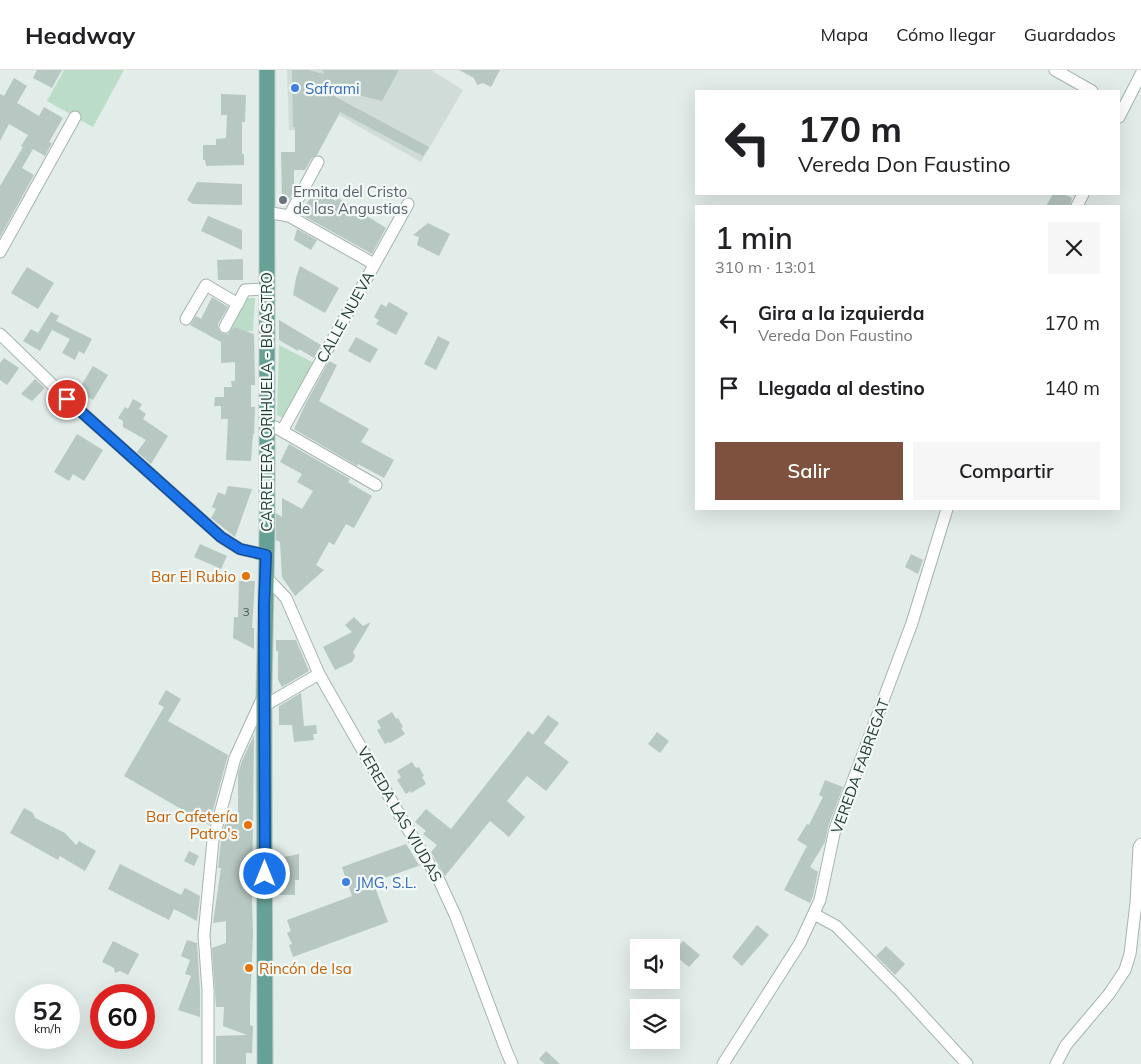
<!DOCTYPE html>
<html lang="es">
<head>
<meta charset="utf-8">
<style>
	body { margin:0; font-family:Mulish,sans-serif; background:#f6f6f6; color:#202124; height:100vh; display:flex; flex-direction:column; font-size:19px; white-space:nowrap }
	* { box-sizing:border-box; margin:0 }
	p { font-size:16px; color:#757577 }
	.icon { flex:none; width:28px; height:28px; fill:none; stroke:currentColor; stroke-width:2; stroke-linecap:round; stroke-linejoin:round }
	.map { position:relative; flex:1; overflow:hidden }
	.details { position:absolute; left:695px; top:135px; width:425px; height:305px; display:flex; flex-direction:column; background:#fff; border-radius:0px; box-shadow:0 5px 20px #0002 }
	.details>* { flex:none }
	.guide { position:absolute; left:695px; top:20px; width:425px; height:105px; border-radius:0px; box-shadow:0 5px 20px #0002; background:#fff; color:#202124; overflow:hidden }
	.tools { position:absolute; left:630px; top:869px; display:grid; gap:10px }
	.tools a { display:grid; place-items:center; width:50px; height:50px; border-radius:0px; background:#fff; box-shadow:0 5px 20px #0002; font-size:25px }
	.speed { position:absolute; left:15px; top:914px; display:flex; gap:10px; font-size:25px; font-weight:700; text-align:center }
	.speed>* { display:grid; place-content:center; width:65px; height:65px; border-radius:50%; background:#fff; box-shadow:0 5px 20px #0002; line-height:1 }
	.speed small { font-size:12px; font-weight:400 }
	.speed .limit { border:8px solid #d22; background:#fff; color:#111 }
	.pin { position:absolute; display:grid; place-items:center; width:42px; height:42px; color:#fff; margin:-21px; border:2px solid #fff; border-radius:50%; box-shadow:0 1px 5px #0007 }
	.me { position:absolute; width:55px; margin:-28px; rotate:0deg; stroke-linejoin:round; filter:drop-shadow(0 0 4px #0008) }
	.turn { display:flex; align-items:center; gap:18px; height:105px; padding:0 20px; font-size:22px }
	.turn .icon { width:65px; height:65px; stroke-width:2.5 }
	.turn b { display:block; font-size:35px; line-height:42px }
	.round { display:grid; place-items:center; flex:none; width:52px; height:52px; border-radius:0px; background:#f6f6f6 }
	.head { display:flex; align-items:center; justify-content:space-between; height:85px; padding:0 20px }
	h1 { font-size:30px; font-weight:600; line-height:38px }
	.primary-button { display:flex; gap:10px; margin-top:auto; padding:10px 20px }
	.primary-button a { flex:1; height:58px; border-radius:0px; background:#7d513e; color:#fff; font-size:20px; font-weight:600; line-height:58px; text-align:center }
	.primary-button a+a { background:#f6f6f6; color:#202124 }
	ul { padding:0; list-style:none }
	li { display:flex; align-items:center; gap:15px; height:65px; padding:0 20px }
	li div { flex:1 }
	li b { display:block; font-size:19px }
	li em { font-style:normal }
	header { display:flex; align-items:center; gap:30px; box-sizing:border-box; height:70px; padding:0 25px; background:#fff; border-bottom:1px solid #e0e0e0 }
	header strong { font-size:24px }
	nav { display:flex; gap:28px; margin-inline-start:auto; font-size:18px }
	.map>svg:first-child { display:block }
</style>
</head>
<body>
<header>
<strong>Headway</strong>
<nav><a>Mapa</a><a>Cómo llegar</a><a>Guardados</a></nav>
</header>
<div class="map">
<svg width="1141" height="994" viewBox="0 0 1141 994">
	<rect width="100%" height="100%" fill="#e2ece8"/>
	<!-- built -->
	<path fill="#d0dcd7" d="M 287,0 L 431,0 L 463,20 L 421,92 L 339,45 L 330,60 L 289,60 Z"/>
	<!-- green -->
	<path fill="#bbddc7" d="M 64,0 L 124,0 L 93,57 L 47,31 Z
		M 244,228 L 255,228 L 253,261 L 227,262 Z
		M 279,275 L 314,293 L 285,349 L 277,345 Z"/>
	<!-- building -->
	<path fill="#b7c7c2" d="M 37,0 L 62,0 L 52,18 L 33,8 Z
		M 292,0 L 308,0 L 324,4 L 323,0 L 399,0 L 382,31 L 320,15 L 319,18 L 429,77 L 423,86 L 340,42 L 317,85 L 312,88 L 305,100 L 294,100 L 294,121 L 288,132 L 282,132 L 281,82 L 295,82 L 295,57 L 293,57 Z
		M 459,0 L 500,0 L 491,17 L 483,13 L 477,15 L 474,8 Z
		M 14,8 L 27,16 L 17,33 L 39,46 L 44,37 L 63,48 L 49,72 L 52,73 L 45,86 L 33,79 L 22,98 L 34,105 L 0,167 L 0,116 L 23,77 L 21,76 L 28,65 L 9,54 L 0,71 L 0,24 L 4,26 Z
		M 221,24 L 246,25 L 245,52 L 242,52 L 242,84 L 244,84 L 244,95 L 206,96 L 205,90 L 203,90 L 203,75 L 216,75 L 216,69 L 226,68 L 227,45 L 221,45 Z
		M 197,112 L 242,114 L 242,135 L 193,134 L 187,130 Z
		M 316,119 L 336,131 L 338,128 L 386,158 L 372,184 L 304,146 L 305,144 L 301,142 Z
		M 1053,124 L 1064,124 L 1072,128 L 1070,136 L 1046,136 Z
		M 208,146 L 242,160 L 242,180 L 201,161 Z
		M 428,153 L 450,164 L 439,186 L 417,175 L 419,167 L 413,165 Z
		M 297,159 L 317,170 L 311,180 L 294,170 Z
		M 243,189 L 243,210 L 218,210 L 217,190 Z
		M 300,196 L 339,218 L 325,243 L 293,225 L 296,208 Z
		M 27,197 L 54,213 L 38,239 L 11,223 Z
		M 212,227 L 228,237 L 218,254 L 218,258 L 221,263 L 228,264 L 234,257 L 254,264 L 255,315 L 251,315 L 251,337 L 255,337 L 254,364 L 253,364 L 251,391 L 226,390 L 228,349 L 221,349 L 221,336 L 214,336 L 215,327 L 224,327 L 224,317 L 232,317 L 231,311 L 235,311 L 235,292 L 221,293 L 221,272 L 190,255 L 196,246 L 201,249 Z
		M 389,232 L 408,243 L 396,265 L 376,254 L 379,250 L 374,247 L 381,234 L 386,237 Z
		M 51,242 L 59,246 L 56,251 L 92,269 L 84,284 L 79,281 L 75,290 L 62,283 L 70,269 L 52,260 L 40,281 L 23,271 L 31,259 L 38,263 Z
		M 279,250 L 321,275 L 314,288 L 299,279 L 298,281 L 279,270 Z
		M 438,266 L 450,272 L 436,300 L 424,294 Z
		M 356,267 L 378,279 L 370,293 L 348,281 Z
		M 4,288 L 19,298 L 7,315 L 0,310 L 0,293 Z
		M 329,291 L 337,295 L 319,331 L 369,359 L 361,372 L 394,390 L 384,408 L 358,394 L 357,396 L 294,359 L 306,333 Z
		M 93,296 L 108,305 L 93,330 L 78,321 Z
		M 35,309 L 45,318 L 32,331 L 21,324 Z
		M 133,329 L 142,334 L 139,339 L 146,344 L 143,349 L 168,366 L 151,394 L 137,382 L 146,370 L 123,357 L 123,351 L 118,348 L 125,337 L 128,339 Z
		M 77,364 L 103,380 L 84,411 L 73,404 L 69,411 L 54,402 Z
		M 289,374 L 350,409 L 348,412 L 372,426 L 354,458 L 346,454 L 334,475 L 329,472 L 316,495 L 324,500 L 295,526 L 282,507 L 280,472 L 276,470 L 276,443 L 282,447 L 282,428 L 302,439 L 313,421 L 297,412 L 302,404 L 280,392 Z
		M 228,416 L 252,419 L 235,467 L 211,448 L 216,439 L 212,437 L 218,422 L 225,425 Z
		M 200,474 L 227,486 L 221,499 L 194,487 Z
		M 911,484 L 923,490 L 918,504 L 905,497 Z
		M 239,511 L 255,511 L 252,558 L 254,558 L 254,579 L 233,568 L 234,547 L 238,547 Z
		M 354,547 L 363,556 L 371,552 L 353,582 L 355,586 L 352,592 L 335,600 L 323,577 L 352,562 L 345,555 Z
		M 276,570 L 296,570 L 309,601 L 282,617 L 278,610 L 278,581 L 276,581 Z
		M 166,620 L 181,629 L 168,651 L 228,685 L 209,755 L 124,706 L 164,637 L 158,634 Z
		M 301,623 L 304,656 L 316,655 L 317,664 L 313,664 L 314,670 L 294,672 L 292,655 L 279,655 L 279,636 Z
		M 392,642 L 396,649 L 398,648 L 403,657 L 401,658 L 405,664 L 390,673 L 389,672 L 385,674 L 377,660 L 381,658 L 377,651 Z
		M 548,645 L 559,653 L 544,673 L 569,692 L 546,721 L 527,706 L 507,731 L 525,747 L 509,767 L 490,751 L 445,806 L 431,782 L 437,775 L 423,764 L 426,761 L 415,752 L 426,739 L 451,759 L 528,661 L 533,665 Z
		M 657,662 L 669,671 L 660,683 L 648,674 Z
		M 254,665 L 252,833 L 253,864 L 250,937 L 250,955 L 253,956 L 252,983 L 246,983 L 246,994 L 216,994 L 216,966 L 247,965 L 223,956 L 224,937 L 216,937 L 212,878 L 226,873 L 226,851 L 213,853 L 221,798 L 218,798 L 221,770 L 227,746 L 238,746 L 238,704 L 242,691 Z
		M 412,692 L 416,698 L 419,697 L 424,706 L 422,707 L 426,714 L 411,723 L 410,721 L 406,724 L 397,710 L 401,707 L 397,701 Z
		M 825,710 L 843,717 L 828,757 L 825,772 L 810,797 L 818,802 L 813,826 L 810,833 L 784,820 L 807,776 L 797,770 L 807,754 L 809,755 L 823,727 L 819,725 Z
		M 24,738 L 33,743 L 35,748 L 65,763 L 76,775 L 79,771 L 96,781 L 85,801 L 60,786 L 58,790 L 10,763 Z
		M 406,774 L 419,795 L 420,794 L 421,795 L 373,812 L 388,852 L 293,887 L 289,875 L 292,874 L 287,863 L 291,861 L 287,850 L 352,826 L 342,797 Z
		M 189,781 L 199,786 L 194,796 L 184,791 Z
		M 299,784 L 299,810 L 295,810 L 295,825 L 278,825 L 279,788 Z
		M 120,794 L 181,825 L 185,818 L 200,826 L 197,851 L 174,839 L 169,850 L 108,819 Z
		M 757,855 L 769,865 L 742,896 L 732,887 Z
		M 187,870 L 197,873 L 200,920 L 200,947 L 178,940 L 191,906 L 185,904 L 190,890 L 181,886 Z
		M 113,871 L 139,884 L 128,905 L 120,901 L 115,903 L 114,898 L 102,892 Z
		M 683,871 L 700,885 L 689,897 L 672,883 Z
		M 886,876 L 905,894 L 895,905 L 876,886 Z
		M 546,981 L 560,994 L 545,994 L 539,989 Z"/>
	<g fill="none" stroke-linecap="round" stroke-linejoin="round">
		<!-- street casing -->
		<g stroke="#a5b4b0" stroke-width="13">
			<path id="street" d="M 1055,0 L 1092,21
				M 1119,47 L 1141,4
				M 1077,136 L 1083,124
				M 266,142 L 289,146 L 374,194
				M 289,146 L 318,92
				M 0,182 L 75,47
				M 186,249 L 206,215 L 238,234
				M 225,257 L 245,220 L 266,219
				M 0,264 L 67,329 L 221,467 L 240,479 L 266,485
				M 275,357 L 376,415
				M 282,361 L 408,134
				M 265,506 L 286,528 L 319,604 L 403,751 L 438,808 L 456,847 L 506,980 L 512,994
				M 264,636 L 319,604
				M 814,844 L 836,856 L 902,923 L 967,994
				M 208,994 L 208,920 L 204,865 L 213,770 L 235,688 L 262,629
				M 723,994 L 800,873 L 820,830 L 835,759 L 912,553 L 947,439
				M 1056,994 L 1066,975 L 1109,924 L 1125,900 L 1130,884 L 1136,833 L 1139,777 L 1141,774"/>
		</g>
		<!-- primary casing -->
		<g stroke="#c1c9c7" stroke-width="17">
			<path id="primary" d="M 265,994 L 264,625 L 267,461 L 267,0"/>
		</g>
		<!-- street -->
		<use href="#street" stroke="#fff" stroke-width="11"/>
		<!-- primary -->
		<use href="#primary" stroke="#67a196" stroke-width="15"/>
	</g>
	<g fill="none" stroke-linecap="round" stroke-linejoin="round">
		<!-- route casing -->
		<g stroke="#114b97" stroke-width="12">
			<path id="route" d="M 67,329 L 221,467 L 240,479 L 266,485 L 264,535 L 265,804"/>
		</g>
		<!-- route -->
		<use href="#route" stroke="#1a73e8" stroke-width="9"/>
	</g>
	<!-- markers -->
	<g fill="#3f7fe0" stroke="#f3f9f6" stroke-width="2">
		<circle cx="295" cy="18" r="5"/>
		<circle cx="346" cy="812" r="5"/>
	</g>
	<circle fill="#6b7280" stroke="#f3f9f6" stroke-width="2" cx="283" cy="130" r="5"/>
	<g fill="#e8710a" stroke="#f3f9f6" stroke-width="2">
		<circle cx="246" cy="506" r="5"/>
		<circle cx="248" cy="755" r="5"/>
		<circle cx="249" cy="898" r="5"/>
	</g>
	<g text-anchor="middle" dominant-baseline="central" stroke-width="4.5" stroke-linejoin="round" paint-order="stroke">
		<!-- number labels -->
		<g font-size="12" fill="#47605a">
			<text x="246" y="541">3</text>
		</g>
		<!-- shop labels -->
		<g font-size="15" fill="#366cbe" stroke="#f3f9f6" text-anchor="start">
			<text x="305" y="18">Saframi</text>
			<text x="356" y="812">JMG, S.L.</text>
		</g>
		<!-- worship labels -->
		<g font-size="15" fill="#5b616d" stroke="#f3f9f6" text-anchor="start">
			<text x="293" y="121">Ermita del Cristo<tspan x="293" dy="17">de las Angustias</tspan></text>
		</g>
		<!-- street labels -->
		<g font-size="15" fill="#223d38" stroke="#f3f9f6">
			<text transform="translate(345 247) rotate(-61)">CALLE NUEVA</text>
			<text transform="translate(266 332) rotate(-90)">CARRETERA ORIHUELA - BIGASTRO</text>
			<text transform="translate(860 696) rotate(-70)">VEREDA FABREGAT</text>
			<text transform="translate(400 744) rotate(60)">VEREDA LAS VIUDAS</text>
		</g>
		<!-- food labels -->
		<g font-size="15" fill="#c56008" stroke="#f3f9f6" text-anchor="end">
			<text x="236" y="506">Bar El Rubio</text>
			<text x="238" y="746">Bar Cafetería<tspan x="238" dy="17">Patro's</tspan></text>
			<text x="259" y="898" text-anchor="start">Rincón de Isa</text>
		</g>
	</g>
</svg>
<div class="tools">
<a><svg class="icon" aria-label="sound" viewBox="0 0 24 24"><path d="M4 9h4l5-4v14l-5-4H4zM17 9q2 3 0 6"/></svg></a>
<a><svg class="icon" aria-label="layers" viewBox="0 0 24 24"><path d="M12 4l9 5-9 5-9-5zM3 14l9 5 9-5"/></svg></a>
</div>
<div class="speed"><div>52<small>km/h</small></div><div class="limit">60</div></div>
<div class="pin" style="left:67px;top:329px;background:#d93025"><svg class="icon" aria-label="arrive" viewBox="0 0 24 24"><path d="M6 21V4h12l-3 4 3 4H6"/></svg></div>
<svg class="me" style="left:265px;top:804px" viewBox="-20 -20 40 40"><circle r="17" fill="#1a73e8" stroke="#fff" stroke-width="3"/><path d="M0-11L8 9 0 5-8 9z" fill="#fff"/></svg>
<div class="guide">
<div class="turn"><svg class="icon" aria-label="left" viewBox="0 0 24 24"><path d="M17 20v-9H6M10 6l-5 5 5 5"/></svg><div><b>170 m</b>Vereda Don Faustino</div></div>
</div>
<section class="details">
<div class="head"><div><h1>1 min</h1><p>310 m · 13:01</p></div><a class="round"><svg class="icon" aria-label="close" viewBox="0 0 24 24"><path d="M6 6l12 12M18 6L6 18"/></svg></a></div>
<ul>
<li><svg class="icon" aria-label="left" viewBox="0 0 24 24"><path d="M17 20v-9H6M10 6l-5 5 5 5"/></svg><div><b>Gira a la izquierda</b><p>Vereda Don Faustino</p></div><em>170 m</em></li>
<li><svg class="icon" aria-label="arrive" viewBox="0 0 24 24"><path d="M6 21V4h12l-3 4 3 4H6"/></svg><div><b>Llegada al destino</b></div><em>140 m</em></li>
</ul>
<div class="primary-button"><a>Salir</a><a>Compartir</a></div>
</section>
</div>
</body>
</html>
